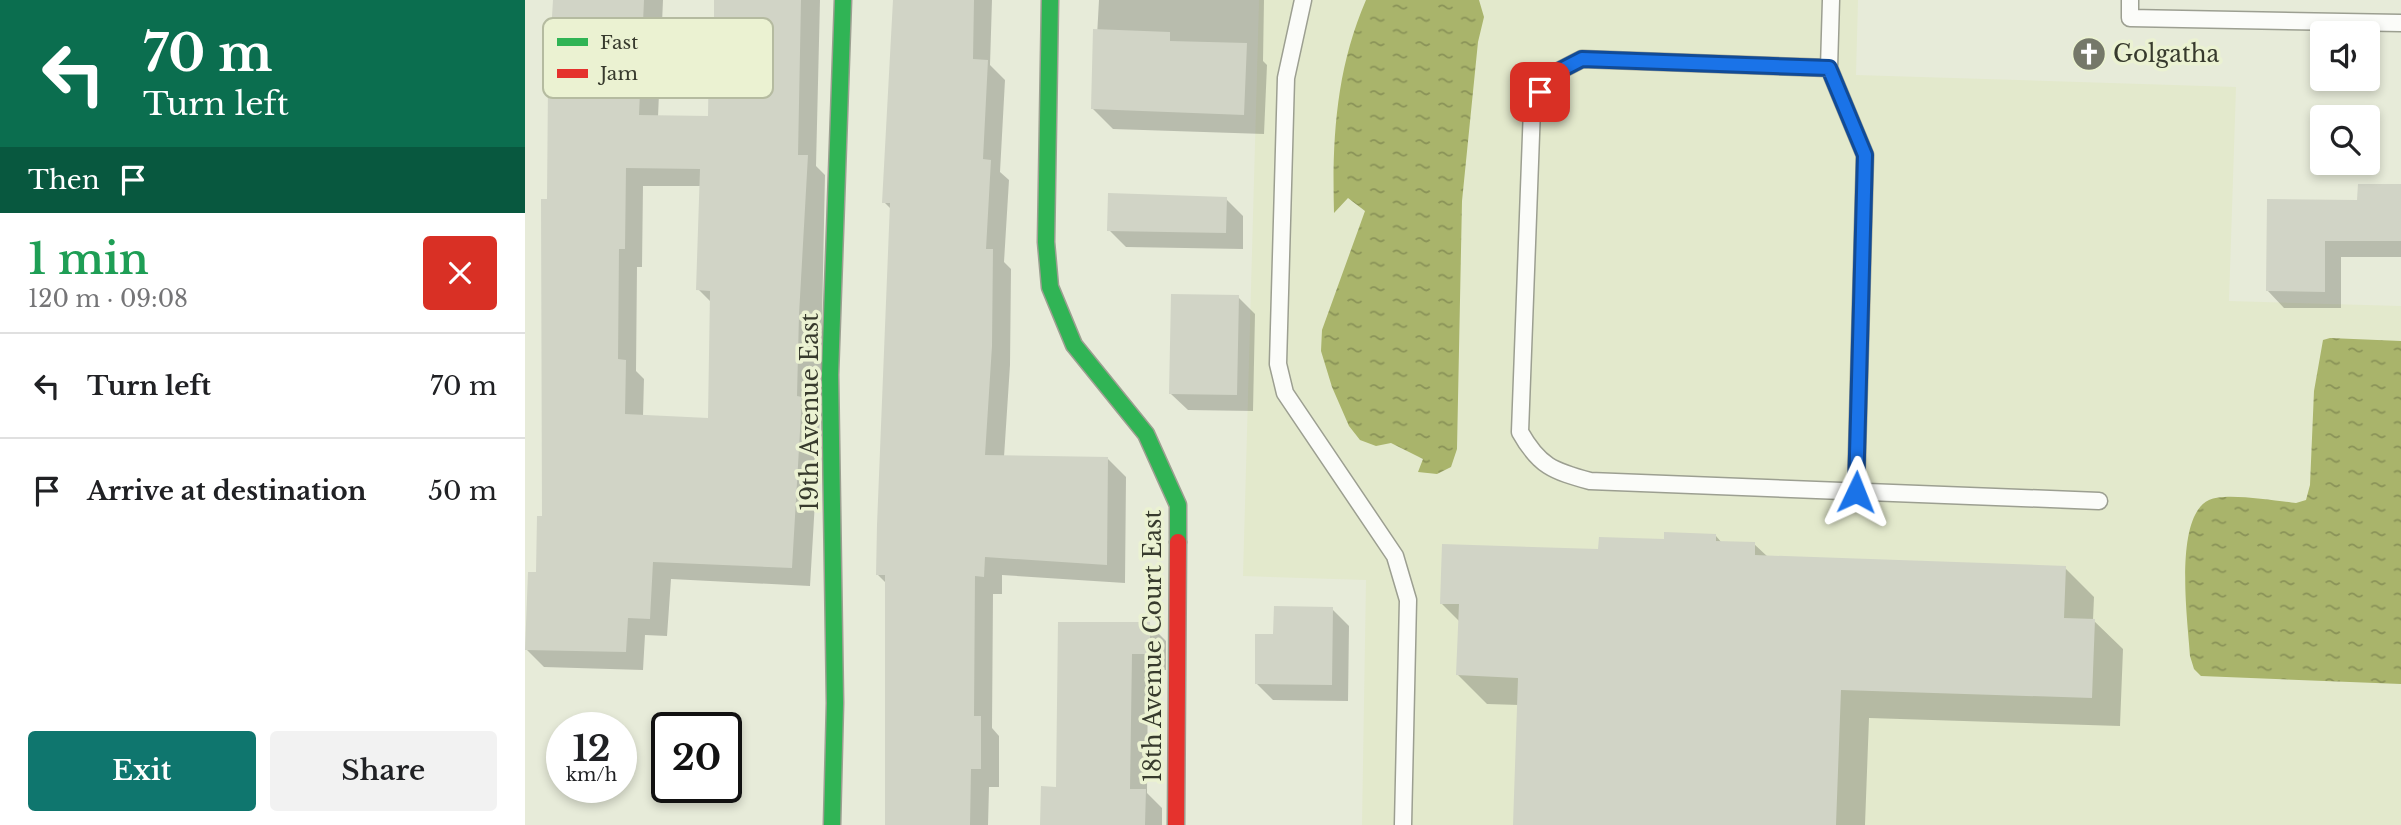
<!DOCTYPE html>
<html lang="en">
<head>
<meta charset="utf-8">
<style>
	body { margin:0; font-family:"Libre Baskerville",serif; background:#f2f2f2; color:#202124; height:100vh; display:flex; flex-direction:column; font-size:26px; white-space:nowrap }
	* { box-sizing:border-box; margin:0 }
	p { font-size:23px; color:#757577 }
	.icon { flex:none; width:38px; height:38px; fill:none; stroke:currentColor; stroke-width:2; stroke-linecap:round; stroke-linejoin:round }
	.map { position:relative; flex:1; overflow:hidden }
	.sheet { display:flex; flex-direction:column; background:#fff; width:525px }
	.sheet>* { flex:none }
	.top-card { background:#0b6e4f; color:#fff; overflow:hidden }
	.tools { position:absolute; left:1785px; top:21px; display:grid; gap:14px }
	.tools a { display:grid; place-items:center; width:70px; height:70px; border-radius:7px; background:#fff; box-shadow:0 4px 10px #0003; font-size:35px }
	.speed { position:absolute; left:21px; top:712px; display:flex; gap:14px; font-size:35px; font-weight:700; text-align:center }
	.speed>* { display:grid; place-content:center; width:91px; height:91px; border-radius:50%; background:#fff; box-shadow:0 4px 10px #0003; line-height:1 }
	.speed small { font-size:18px; font-weight:400 }
	.speed .limit { border:4px solid #111; border-radius:10px; background:#fff; color:#111 }
	.pin { position:absolute; display:grid; place-items:center; width:60px; height:60px; color:#fff; margin:-30px; border-radius:14px; box-shadow:0 4px 10px #0006 }
	.me { position:absolute; width:77px; margin:-38px; rotate:2deg; stroke-linejoin:round; filter:drop-shadow(0 0 5px #0008) }
	.turn { display:flex; align-items:center; gap:24px; height:147px; padding:0 28px; font-size:32px }
	.turn .icon { width:91px; height:91px; stroke-width:2.5 }
	.turn b { display:block; font-size:49px; line-height:60px }
	.then { display:flex; align-items:center; height:66px; padding:0 28px; background:#0003; gap:14px; font-size:26px }
	.round { display:grid; place-items:center; flex:none; width:74px; height:74px; border-radius:7px; background:#f2f2f2 }
	.summary { display:flex; align-items:center; justify-content:space-between; height:119px; padding:0 28px }
	h1 { font-size:42px; font-weight:600; line-height:52px; color:#1e9e55 }
	.primary-button { display:flex; gap:14px; margin-top:auto; padding:14px 28px }
	.primary-button a { flex:1; height:80px; border-radius:7px; background:#0f766e; color:#fff; font-size:28px; font-weight:600; line-height:80px; text-align:center }
	.primary-button a+a { background:#f2f2f2; color:#202124 }
	ul { padding:0; list-style:none }
	li { display:flex; align-items:center; gap:21px; height:105px; padding:0 28px; border-top:2px solid #e0e0e0 }
	li div { flex:1 }
	li b { display:block; font-size:26px }
	li em { font-style:normal }
	main { display:flex; flex:1; min-height:0 }
	.map>svg:first-child { display:block }
</style>
</head>
<body>
<main>
<section class="sheet">
<div class="top-card">
<div class="turn"><svg class="icon" aria-label="left" viewBox="0 0 24 24"><path d="M17 20v-9H6M10 6l-5 5 5 5"/></svg><div><b>70 m</b>Turn left</div></div>
<div class="then">Then<svg class="icon" aria-label="arrive" viewBox="0 0 24 24"><path d="M6 21V4h12l-3 4 3 4H6"/></svg></div>
</div>
<div class="summary"><div><h1>1 min</h1><p>120 m · 09:08</p></div><a class="round" style="background:#d93025;color:#fff"><svg class="icon" aria-label="close" viewBox="0 0 24 24"><path d="M6 6l12 12M18 6L6 18"/></svg></a></div>
<ul>
<li><svg class="icon" aria-label="left" viewBox="0 0 24 24"><path d="M17 20v-9H6M10 6l-5 5 5 5"/></svg><div><b>Turn left</b></div><em>70 m</em></li>
<li><svg class="icon" aria-label="arrive" viewBox="0 0 24 24"><path d="M6 21V4h12l-3 4 3 4H6"/></svg><div><b>Arrive at destination</b></div><em>50 m</em></li>
</ul>
<div class="primary-button"><a>Exit</a><a>Share</a></div>
</section>
<div class="map">
<svg width="1876" height="825" viewBox="0 0 1876 825">
	<defs>
		<pattern id="water-ripples" width="26" height="14" patternUnits="userSpaceOnUse" patternTransform="scale(1.75)"><rect width="26" height="14" fill="#a9b46b"/><path d="M2 4q2-2 4 0t4 0M15 11q2-2 4 0t4 0" fill="none" stroke="#8a9358"/></pattern>
	</defs>
	<rect width="100%" height="100%" fill="#e7ebd9"/>
	<!-- built -->
	<path fill="#e3e9cc" d="M 734,0 L 1333,0 L 1331,75 L 1711,87 L 1704,301 L 1876,306 L 1876,825 L 837,825 L 841,580 L 718,576 Z"/>
	<!-- water -->
	<path fill="url(#water-ripples)" d="M 841,0 L 954,0 L 959,17 L 953,42 L 937,201 L 932,449 L 926,467 L 912,474 L 893,472 L 898,459 L 866,443 L 851,446 L 835,440 L 824,426 L 807,387 L 796,351 L 797,330 L 840,211 L 823,198 L 809,213 C 807,139 811,69 841,0 Z
		M 1805,338 L 1876,341 L 1876,684 L 1676,676 L 1669,669 L 1665,656 C 1663,622 1648,517 1684,500 C 1700,492 1751,501 1771,503 L 1781,500 L 1785,485 L 1789,391 L 1798,340 Z"/>
	<!-- shadow -->
	<path fill="#0003" fill-rule="evenodd" d="M 29,0 L 138,0 L 133,117 L 184,118 L 190,53 L 191,0 L 295,0 L 291,166 L 300,175 L 295,417 L 285,586 L 146,579 L 142,636 L 120,635 L 118,670 L 19,667 L 1,649 L 19,518 ZM 118,186 L 176,186 L 173,289 L 187,303 L 185,420 L 118,416 L 119,379 L 111,371 L 112,267 L 117,267 Z
		M 369,0 L 467,0 L 465,65 L 480,80 L 475,172 L 484,180 L 479,262 L 486,269 L 485,365 L 479,457 L 583,459 L 601,477 L 600,583 L 477,575 L 477,594 L 468,594 L 467,728 L 474,736 L 474,787 L 464,787 L 463,825 L 361,825 L 361,583 L 353,575 L 367,210 L 359,202 Z
		M 574,0 L 739,0 L 738,61 L 742,65 L 739,134 L 588,129 L 568,109 Z
		M 1876,186 L 1876,257 L 1816,257 L 1816,308 L 1759,308 L 1743,291 L 1834,201 Z
		M 701,199 L 718,216 L 718,249 L 601,247 L 584,230 Z
		M 713,297 L 730,314 L 728,411 L 663,410 L 646,394 Z
		M 1191,536 L 1197,543 L 1229,544 L 1243,557 L 1540,568 L 1569,597 L 1568,620 L 1598,649 L 1595,726 L 1344,718 L 1340,825 L 990,825 L 994,705 L 962,704 L 933,675 L 935,622 L 916,603 L 1075,551 Z
		M 807,609 L 824,626 L 823,701 L 748,700 L 731,683 Z
		M 535,623 L 624,624 L 641,641 L 641,670 L 623,670 L 622,793 L 637,808 L 637,825 L 517,825 L 533,788 Z"/>
	<!-- building -->
	<path fill="#d1d4c6" fill-rule="evenodd" d="M 28,0 L 119,0 L 114,115 L 183,116 L 184,51 L 189,51 L 189,0 L 276,0 L 273,155 L 283,155 L 274,315 L 272,396 L 277,397 L 267,568 L 128,562 L 125,619 L 103,618 L 101,652 L 0,650 L 3,572 L 11,572 L 12,516 L 17,516 L 16,199 L 22,199 L 23,83 ZM 101,168 L 175,169 L 171,290 L 185,291 L 183,418 L 100,414 L 101,360 L 93,359 L 94,249 L 100,249 Z
		M 368,0 L 449,0 L 448,59 L 463,60 L 458,159 L 466,160 L 461,249 L 468,249 L 467,346 L 460,455 L 583,457 L 582,565 L 460,557 L 459,577 L 450,576 L 449,716 L 456,716 L 456,769 L 446,769 L 445,825 L 360,825 L 360,575 L 351,575 L 352,525 L 365,203 L 357,203 Z
		M 568,29 L 645,32 L 645,41 L 722,43 L 719,115 L 566,109 Z
		M 1833,184 L 1876,184 L 1876,241 L 1800,241 L 1800,292 L 1741,291 L 1742,199 L 1832,200 Z
		M 583,193 L 702,197 L 701,233 L 582,231 Z
		M 646,294 L 714,295 L 712,395 L 644,394 Z
		M 1139,532 L 1191,534 L 1191,541 L 1230,542 L 1230,555 L 1541,566 L 1539,618 L 1570,619 L 1567,698 L 1316,690 L 1311,825 L 988,825 L 993,678 L 931,675 L 934,604 L 915,604 L 917,544 L 1073,549 L 1074,537 L 1139,539 Z
		M 749,606 L 808,607 L 807,685 L 730,684 L 730,634 L 748,634 Z
		M 533,622 L 625,622 L 625,654 L 607,654 L 605,789 L 621,789 L 620,825 L 515,825 L 516,786 L 531,787 Z"/>
	<g fill="none" stroke-linecap="round" stroke-linejoin="round">
		<!-- lane casing -->
		<g stroke="#9c9f91" stroke-width="19">
			<path id="lane" d="M 778,0 L 761,78 L 753,364 L 760,393 L 870,556 L 883,600 L 878,825
				M 1306,0 L 1304,68 L 1340,155 L 1331,492
				M 1605,0 L 1605,18 L 1876,23
				M 1304,68 L 1057,59 L 1024,76 L 1007,108 L 995,432 C 1014,466 1028,471 1065,481 L 1574,501"/>
		</g>
		<!-- fast casing -->
		<g stroke="#9c9f91" stroke-width="19">
			<path id="fast" d="M 525,0 L 521,242 L 525,287 L 549,345 L 621,434 L 653,505 L 653,542
				M 307,825 L 310,703 L 305,375 L 318,0"/>
		</g>
		<!-- jam casing -->
		<g stroke="#9c9f91" stroke-width="19">
			<path id="jam" d="M 651,825 L 653,542"/>
		</g>
		<!-- lane -->
		<use href="#lane" stroke="#fbfcf9" stroke-width="16"/>
		<!-- fast -->
		<use href="#fast" stroke="#30b455" stroke-width="16"/>
		<!-- jam -->
		<use href="#jam" stroke="#e5322d" stroke-width="16"/>
	</g>
	<g fill="none" stroke-linecap="round" stroke-linejoin="round">
		<!-- route casing -->
		<g stroke="#114b97" stroke-width="18">
			<path id="route" d="M 1015,92 L 1024,76 L 1057,59 L 1304,68 L 1340,155 L 1331,492"/>
		</g>
		<!-- route -->
		<use href="#route" stroke="#1a73e8" stroke-width="12"/>
	</g>
	<!-- icons -->
	<defs>
		<g id="church-disc" transform="scale(1.75)"><circle r="9.5" fill="#757869" stroke="#ebf2d2"/><path d="M-1.2-6h2.4v3.5h3.3v2.4h-3.3V6h-2.4V-.1h-3.3v-2.4h3.3Z" fill="#fff"/></g>
	</defs>
	<g fill-rule="evenodd">
		<use href="#church-disc" x="1564" y="54"/>
	</g>
	<g text-anchor="middle" dominant-baseline="central" stroke-width="7" stroke-linejoin="round" paint-order="stroke">
		<!-- poi labels -->
		<g font-size="23" fill="#373a2d" stroke="#ebf2d2" text-anchor="start">
			<text x="1588" y="54">Golgatha</text>
		</g>
		<!-- street labels -->
		<g font-size="23" fill="#373a2d" stroke="#ebf2d2">
			<text transform="translate(285 412) rotate(-90)">19th Avenue East</text>
			<text transform="translate(628 646) rotate(-90)">18th Avenue Court East</text>
		</g>
	</g>
	<!-- legend -->
	<rect x="18" y="18" width="230" height="80" rx="10" fill="#ebf2d2" stroke="#b5bba0" stroke-width="2"/>
	<rect x="32" y="38" width="31" height="8" fill="#30b455"/>
	<rect x="32" y="69" width="31" height="9" fill="#e5322d"/>
	<g font-size="19" fill="#373a2d">
		<text x="75" y="49">Fast</text>
		<text x="75" y="80">Jam</text>
	</g>
</svg>
<div class="tools">
<a><svg class="icon" aria-label="sound" viewBox="0 0 24 24"><path d="M4 9h4l5-4v14l-5-4H4zM17 9q2 3 0 6"/></svg></a>
<a><svg class="icon" aria-label="search" viewBox="0 0 24 24"><circle cx="10" cy="10" r="6"/><path d="M15 15l6 6"/></svg></a>
</div>
<div class="speed"><div>12<small>km/h</small></div><div class="limit">20</div></div>
<div class="pin" style="left:1015px;top:92px;background:#d93025"><svg class="icon" aria-label="arrive" viewBox="0 0 24 24"><path d="M6 21V4h12l-3 4 3 4H6"/></svg></div>
<svg class="me" style="left:1331px;top:492px" viewBox="-20 -20 40 40"><path d="M0-17L14 15 0 8-14 15z" fill="#1a73e8" stroke="#fff" stroke-width="4"/></svg>
</div>
</main>
</body>
</html>
